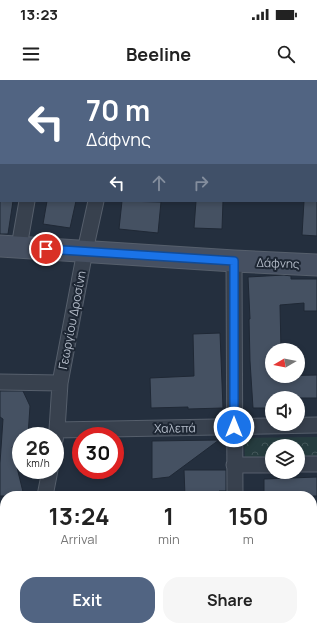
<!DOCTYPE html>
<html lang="en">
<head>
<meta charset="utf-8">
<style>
	body { margin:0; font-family:Manrope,sans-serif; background:#f6f6f6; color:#222; height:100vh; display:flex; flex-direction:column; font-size:15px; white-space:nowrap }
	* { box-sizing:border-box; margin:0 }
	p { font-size:13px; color:#767676 }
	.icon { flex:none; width:22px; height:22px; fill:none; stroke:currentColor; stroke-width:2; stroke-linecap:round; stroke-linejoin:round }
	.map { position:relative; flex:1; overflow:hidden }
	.drawer { position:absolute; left:0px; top:411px; width:317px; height:140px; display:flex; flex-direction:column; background:#fff; border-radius:16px 16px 0 0; box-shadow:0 2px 6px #0003 }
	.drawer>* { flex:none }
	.hud { position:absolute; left:0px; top:0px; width:317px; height:122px; box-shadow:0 2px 6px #0003; background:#516482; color:#fff; overflow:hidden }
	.needle { width:26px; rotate:260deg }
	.tools { position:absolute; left:265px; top:263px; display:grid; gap:8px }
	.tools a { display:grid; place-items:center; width:40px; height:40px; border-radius:50%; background:#fff; box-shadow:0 2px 6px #0003; font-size:20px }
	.speed { position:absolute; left:12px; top:347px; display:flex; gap:8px; font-size:20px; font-weight:700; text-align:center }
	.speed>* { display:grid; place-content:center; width:52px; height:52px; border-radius:50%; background:#fff; box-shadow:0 2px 6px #0003; line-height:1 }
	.speed small { font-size:10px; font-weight:400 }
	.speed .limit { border:6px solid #d22; background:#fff; color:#111 }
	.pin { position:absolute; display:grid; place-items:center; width:34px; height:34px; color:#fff; margin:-17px; border:2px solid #fff; border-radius:50%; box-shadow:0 1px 4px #0007 }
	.me { position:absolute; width:44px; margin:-22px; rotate:0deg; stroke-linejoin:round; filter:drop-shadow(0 0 3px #0008) }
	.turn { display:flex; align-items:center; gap:14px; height:84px; padding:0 20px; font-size:18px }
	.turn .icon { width:52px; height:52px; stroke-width:2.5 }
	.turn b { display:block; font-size:28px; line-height:34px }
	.lanes { display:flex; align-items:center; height:38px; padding:0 20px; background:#0003; justify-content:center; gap:20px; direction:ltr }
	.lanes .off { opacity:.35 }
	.eta { display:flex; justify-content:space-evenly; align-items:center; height:68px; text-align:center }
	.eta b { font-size:24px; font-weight:700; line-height:28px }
	.action { display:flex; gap:8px; margin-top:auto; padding:8px 20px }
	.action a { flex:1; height:46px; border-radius:16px; background:#516482; color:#fff; font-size:16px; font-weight:700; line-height:46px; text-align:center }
	.action a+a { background:#f6f6f6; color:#222 }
	.status { display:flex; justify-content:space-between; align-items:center; height:28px; padding:0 20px; background:#fff; direction:ltr }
	.status svg { height:11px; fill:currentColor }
	header { display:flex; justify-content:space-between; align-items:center; height:52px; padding:0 20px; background:#fff; font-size:18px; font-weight:700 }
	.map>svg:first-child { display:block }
</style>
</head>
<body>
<div class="status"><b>13:23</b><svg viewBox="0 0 49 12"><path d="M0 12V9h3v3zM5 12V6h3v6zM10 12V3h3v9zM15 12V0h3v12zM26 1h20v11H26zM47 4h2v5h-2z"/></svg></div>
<header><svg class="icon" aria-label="menu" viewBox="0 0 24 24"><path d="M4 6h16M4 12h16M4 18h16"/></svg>Beeline<svg class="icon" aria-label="search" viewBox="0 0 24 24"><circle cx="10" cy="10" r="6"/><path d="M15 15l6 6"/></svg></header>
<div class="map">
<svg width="317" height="551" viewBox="0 0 317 551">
	<defs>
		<pattern id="park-crowns" width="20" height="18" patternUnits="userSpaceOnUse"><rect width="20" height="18" fill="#263c3f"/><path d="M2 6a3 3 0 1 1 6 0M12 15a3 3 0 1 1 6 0" fill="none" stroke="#435659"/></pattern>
	</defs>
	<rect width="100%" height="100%" fill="#242f3e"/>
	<!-- park -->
	<path fill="url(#park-crowns)" d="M 317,357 L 317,380 L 298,380 L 298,366 L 272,366 L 272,381 L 245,381 L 244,358 Z"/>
	<!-- building -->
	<path fill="#455162" stroke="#1f2835" d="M 0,121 L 13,121 L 8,154 L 0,154 Z
		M 47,121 L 76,121 L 70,148 L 43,144 Z
		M 122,121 L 161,122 L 158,153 L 119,149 Z
		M 196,121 L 223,121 L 222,149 L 194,148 Z
		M 304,121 L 317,121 L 317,156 L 302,155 Z
		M 284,195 L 291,196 L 291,199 L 317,199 L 317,231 L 304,231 L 304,223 L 280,225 L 281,270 L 272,270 L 272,296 L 317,295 L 317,318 L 272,318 L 272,328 L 253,328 L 250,281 L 249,239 L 250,239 L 248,197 Z
		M 220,253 L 223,328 L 188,329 L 188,327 L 151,328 L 150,298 L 194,296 L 193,254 Z
		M 0,311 L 23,311 L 30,326 L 28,356 L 21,356 L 21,367 L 12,367 L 24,416 L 0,416 L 0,383 L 3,339 L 0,337 Z
		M 219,360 L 169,397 L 152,399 L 152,361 Z
		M 184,390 L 226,390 L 226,411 L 219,411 L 219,416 L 185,416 Z
		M 317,397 L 317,416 L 264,416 L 264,399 Z"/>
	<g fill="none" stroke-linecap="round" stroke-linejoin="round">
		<!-- street casing -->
		<g stroke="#565f6c" stroke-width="17">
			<path id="street" d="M 47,1 L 47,0
				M 123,1 L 123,0
				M 316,28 L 317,28
				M 19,167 L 27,121
				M 234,181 L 235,416
				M 0,302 L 60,303
				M 57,350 L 317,345
				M 55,360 L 57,350 L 60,303 L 85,171 L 96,121
				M 298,384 L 317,384
				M 234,385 L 272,385
				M 45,416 L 50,390
				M 205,551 L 210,546"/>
		</g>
		<!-- secondary casing -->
		<g stroke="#565f6c" stroke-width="23">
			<path id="secondary" d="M 0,166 L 234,181 L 317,185"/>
		</g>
		<!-- street -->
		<use href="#street" stroke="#38414e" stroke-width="15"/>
		<!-- secondary -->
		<use href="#secondary" stroke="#465061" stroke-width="21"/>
	</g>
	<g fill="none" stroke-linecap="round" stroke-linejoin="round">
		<!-- route casing -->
		<g stroke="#114b97" stroke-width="10">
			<path id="route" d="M 46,169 L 234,181 L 234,347"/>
		</g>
		<!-- route -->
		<use href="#route" stroke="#1a73e8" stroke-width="7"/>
	</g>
	<g text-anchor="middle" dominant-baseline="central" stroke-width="4" stroke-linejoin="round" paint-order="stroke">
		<!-- street labels -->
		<g font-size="12" fill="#b4bcc9" stroke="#1d2633">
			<text transform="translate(278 183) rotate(2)">Δάφνης</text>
			<text transform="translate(72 240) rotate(-79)">Γεωργίου Δροσίνη</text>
			<text transform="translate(175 348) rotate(-1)">Χαλεπά</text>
		</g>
	</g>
</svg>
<div class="tools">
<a><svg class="needle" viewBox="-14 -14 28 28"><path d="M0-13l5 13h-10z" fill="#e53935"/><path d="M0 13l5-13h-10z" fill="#767676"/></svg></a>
<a><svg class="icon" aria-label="sound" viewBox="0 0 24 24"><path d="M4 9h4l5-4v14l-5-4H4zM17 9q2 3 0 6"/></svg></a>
<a><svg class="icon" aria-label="layers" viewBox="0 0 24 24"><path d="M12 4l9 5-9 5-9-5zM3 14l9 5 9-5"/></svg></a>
</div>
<div class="speed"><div>26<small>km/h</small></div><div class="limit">30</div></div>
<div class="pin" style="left:46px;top:169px;background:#d93025"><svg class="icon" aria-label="arrive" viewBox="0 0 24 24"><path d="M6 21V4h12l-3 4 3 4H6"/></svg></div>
<svg class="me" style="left:234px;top:347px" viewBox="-20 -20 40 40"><circle r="17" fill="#1a73e8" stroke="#fff" stroke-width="3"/><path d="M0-11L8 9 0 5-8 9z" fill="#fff"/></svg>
<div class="hud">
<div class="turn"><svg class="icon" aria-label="left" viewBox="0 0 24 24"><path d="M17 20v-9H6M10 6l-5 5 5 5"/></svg><div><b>70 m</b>Δάφνης</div></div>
<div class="lanes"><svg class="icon" aria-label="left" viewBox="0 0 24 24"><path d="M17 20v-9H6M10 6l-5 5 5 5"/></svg><svg class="icon off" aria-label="ahead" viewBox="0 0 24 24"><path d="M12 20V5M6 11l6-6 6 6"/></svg><svg class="icon off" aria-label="right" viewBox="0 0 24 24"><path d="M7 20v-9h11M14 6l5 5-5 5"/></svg></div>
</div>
<section class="drawer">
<div class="eta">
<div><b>13:24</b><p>Arrival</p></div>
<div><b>1</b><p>min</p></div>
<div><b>150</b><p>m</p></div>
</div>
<div class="action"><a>Exit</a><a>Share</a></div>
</section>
</div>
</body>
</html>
